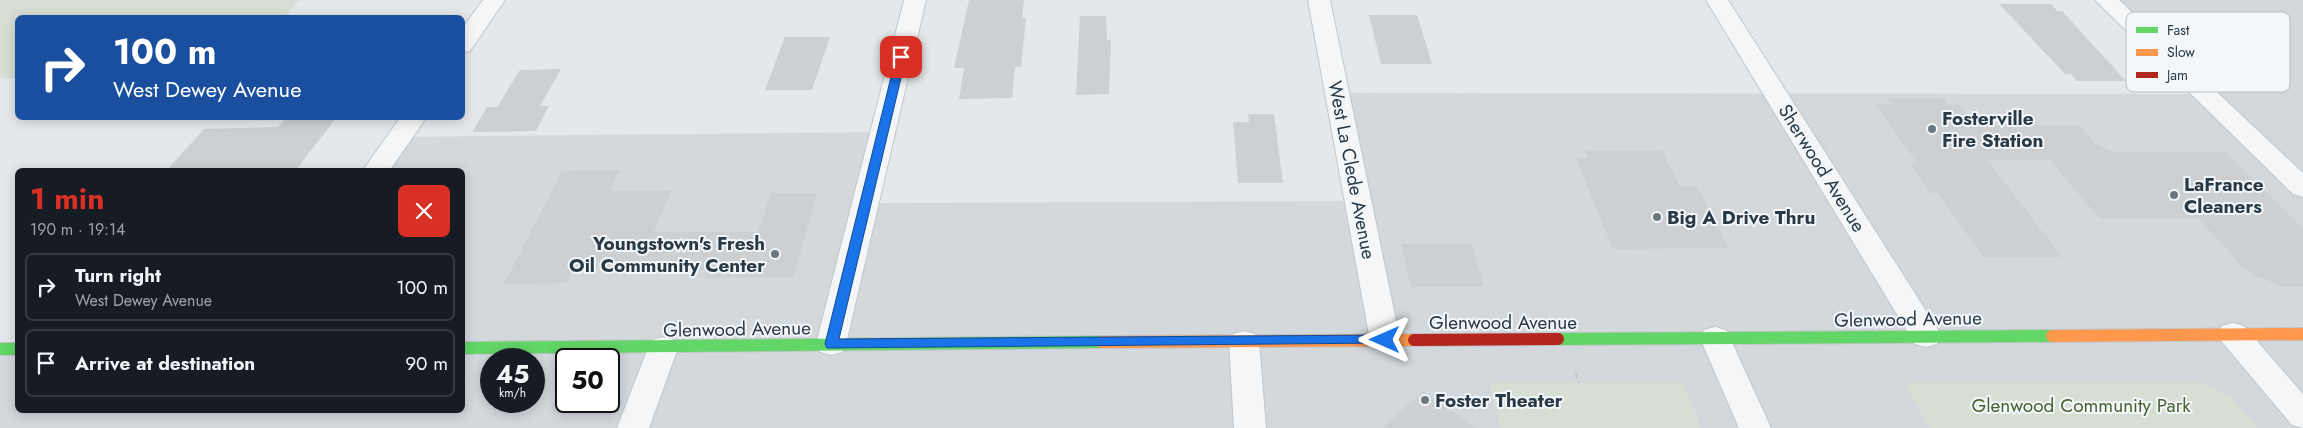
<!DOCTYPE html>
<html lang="en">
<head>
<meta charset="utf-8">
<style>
	body { margin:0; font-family:Jost,sans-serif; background:#20242c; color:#f1f3f6; height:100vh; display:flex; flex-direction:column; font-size:19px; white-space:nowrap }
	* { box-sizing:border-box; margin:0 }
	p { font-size:16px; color:#9ea1a6 }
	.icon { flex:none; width:28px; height:28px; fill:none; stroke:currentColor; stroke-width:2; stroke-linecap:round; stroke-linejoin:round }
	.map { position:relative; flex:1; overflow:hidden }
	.side { position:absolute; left:15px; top:168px; width:450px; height:245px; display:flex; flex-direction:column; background:#171b24; border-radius:8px; box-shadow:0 2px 12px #0003 }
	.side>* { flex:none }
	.hud { position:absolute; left:15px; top:15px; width:450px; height:105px; border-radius:8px; box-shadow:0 2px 12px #0003; background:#1a4fa0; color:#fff; overflow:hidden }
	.speed { position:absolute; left:480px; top:348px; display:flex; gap:10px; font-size:25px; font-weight:700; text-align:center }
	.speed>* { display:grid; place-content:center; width:65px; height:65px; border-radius:50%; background:#171b24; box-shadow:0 2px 12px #0003; line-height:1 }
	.speed small { font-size:12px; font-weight:400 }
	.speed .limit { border:2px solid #111; border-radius:8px; background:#fff; color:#111 }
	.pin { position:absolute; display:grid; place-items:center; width:42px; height:42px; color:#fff; margin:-21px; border-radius:10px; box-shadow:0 2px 8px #0006 }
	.me { position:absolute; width:55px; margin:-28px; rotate:270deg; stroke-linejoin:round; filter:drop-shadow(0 0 4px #0008) }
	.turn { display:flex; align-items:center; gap:18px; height:105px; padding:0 15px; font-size:22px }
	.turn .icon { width:65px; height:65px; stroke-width:2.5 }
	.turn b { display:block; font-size:35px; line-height:42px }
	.round { display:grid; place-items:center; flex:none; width:52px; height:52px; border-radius:8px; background:#20242c }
	.overview { display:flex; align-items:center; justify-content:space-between; height:85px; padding:0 15px }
	h1 { font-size:30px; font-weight:700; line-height:38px; color:#d93025 }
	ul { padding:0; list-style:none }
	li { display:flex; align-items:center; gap:15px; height:68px; margin:0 10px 8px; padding:0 5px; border:2px solid #363941; border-radius:8px }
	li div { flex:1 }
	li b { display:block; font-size:19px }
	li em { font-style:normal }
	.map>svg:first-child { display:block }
</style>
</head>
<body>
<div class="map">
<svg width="2303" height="428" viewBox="0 0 2303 428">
	<rect width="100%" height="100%" fill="#e5e8ea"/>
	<!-- built -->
	<path fill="#d3d8dd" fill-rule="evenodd" d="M 2106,0 L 2303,0 L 2303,428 L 0,428 L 0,349 L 17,349 L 18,410 L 462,410 L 462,170 L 376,170 L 399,137 L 883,132 L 866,203 L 1358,201 L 1337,93 L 2204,94 ZM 491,359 L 534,359 L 534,401 L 491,401 ZM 566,359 L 609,359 L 609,401 L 566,401 Z"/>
	<!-- green -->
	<path fill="#d7dfd5" d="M 0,0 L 300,0 L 284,17 L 18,18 L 17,78 L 0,78 Z
		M 1489,383 L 1684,383 L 1701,428 L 1500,428 Z
		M 1904,383 L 2204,383 L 2232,397 L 2257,428 L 1930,428 Z"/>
	<!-- building -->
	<path fill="#cdd0d3" d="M 969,0 L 1024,0 L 1022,18 L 1026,18 L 1021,67 L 1015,67 L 1012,98 L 959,99 L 964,68 L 954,68 Z
		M 1999,4 L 2051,4 L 2057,11 L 2062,11 L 2126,81 L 2077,81 L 2071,74 L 2065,74 Z
		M 1369,15 L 1417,15 L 1432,64 L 1381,64 Z
		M 1080,16 L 1106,16 L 1107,40 L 1111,40 L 1109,94 L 1076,95 Z
		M 785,37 L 830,37 L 812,90 L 765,90 Z
		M 561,69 L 540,106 L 549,106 L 536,131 L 472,132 L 487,107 L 497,107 L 520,70 Z
		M 1889,98 L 1943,98 L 1948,105 L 1959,105 L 1975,125 L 2079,125 L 2096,144 L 2114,152 L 2225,152 L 2303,229 L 2303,287 L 2284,287 L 2256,276 L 2243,267 L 2198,218 L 2100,219 L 2050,160 L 1987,160 L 2062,257 L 1983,257 L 1938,193 L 1931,193 L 1910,163 L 1917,163 L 1875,104 L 1893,104 Z
		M 1248,114 L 1274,114 L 1283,183 L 1238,183 L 1233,122 L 1249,122 Z
		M 286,118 L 336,118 L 296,170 L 167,170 L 204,129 L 278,127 Z
		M 1586,151 L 1662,151 L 1680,186 L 1697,186 L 1729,248 L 1613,249 L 1576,158 L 1588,158 Z
		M 620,170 L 610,191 L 671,191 L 654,232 L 758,232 L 771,193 L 817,193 L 794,277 L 704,278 L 706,270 L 685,270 L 686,267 L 574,268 L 566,283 L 504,284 L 562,171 Z
		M 1401,244 L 1472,244 L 1484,286 L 1411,287 Z
		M 1423,391 L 1477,428 L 1383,428 Z"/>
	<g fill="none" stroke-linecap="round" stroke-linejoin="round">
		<!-- street casing -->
		<g stroke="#c3c6c8" stroke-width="2">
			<path id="street" d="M 483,0 L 505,0 L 470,51 L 462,53 L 462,29 Z
				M 904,0 L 926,0 L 846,344 L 842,352 L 831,355 L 820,352 L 816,344 Z
				M 1308,0 L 1330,0 L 1400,340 L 1396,348 L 1385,351 L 1374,348 L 1370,340 Z
				M 1706,0 L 1728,0 L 1937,328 L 1941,336 L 1937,344 L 1926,347 L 1915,344 Z
				M 2095,0 L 2119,0 L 2303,173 L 2303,197 L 2293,194 Z
				M 400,118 L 426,118 L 390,170 L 363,170 Z
				M 2233,323 L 2244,326 L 2303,394 L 2303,428 L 2292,425 L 2222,342 L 2218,334 L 2222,326 Z
				M 1715,327 L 1726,330 L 1730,338 L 1771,428 L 1739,428 L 1700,338 L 1704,330 Z
				M 1244,331 L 1255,334 L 1259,342 L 1266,428 L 1234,428 L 1229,342 L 1233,334 Z
				M 663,337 L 674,340 L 678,348 L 649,428 L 617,428 L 648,348 L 652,340 Z"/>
		</g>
		<!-- fast casing -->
		<g stroke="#c3c6c8" stroke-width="14">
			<path id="fast" d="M 1558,339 L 2052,336
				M 462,348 L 1102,342
				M 0,349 L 18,349"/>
		</g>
		<!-- slow casing -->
		<g stroke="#c3c6c8" stroke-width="14">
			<path id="slow" d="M 2052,336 L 2303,334
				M 1102,342 L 1414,340"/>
		</g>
		<!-- jam casing -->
		<g stroke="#c3c6c8" stroke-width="14">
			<path id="jam" d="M 1414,340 L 1558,339"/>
		</g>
		<!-- path -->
		<path stroke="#c3c7ca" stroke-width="3" stroke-dasharray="4 4" stroke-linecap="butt" d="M 1576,374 L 1579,383"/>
		<!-- street -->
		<use href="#street" fill="#f4f6f7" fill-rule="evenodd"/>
		<!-- fast -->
		<use href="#fast" stroke="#63d668" stroke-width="12"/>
		<!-- slow -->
		<use href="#slow" stroke="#ff974d" stroke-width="12"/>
		<!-- jam -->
		<use href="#jam" stroke="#b3261e" stroke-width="12"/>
	</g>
	<!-- route -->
	<path fill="#1a73e8" stroke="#114b97" d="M 901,54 L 906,57 L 839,339 L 1385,335 L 1391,340 L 1389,343 L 827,348 L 825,344 L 896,57 Z"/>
	<!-- markers -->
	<g fill="#6b777f" stroke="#f3f7f9" stroke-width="2">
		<circle cx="1932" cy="129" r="5"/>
		<circle cx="2174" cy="195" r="5"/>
		<circle cx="1657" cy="217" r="5"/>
		<circle cx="775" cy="254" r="5"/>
		<circle cx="1425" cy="400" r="5"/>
	</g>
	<g text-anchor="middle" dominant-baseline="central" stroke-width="4" stroke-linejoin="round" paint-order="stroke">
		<!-- poi labels -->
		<g font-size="19" font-weight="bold" fill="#293a46" stroke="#f3f7f9" text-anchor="start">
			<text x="1942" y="118">Fosterville<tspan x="1942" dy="22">Fire Station</tspan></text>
			<text x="2184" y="184">LaFrance<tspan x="2184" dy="22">Cleaners</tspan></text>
			<text x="1667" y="217">Big A Drive Thru</text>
			<text x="765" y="243" text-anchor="end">Youngstown's Fresh<tspan x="765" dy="22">Oil Community Center</tspan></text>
			<text x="1435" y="400">Foster Theater</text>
		</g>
		<!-- street labels -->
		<g font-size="19" fill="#293a46" stroke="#f3f7f9">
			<text transform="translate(1822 168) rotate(58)">Sherwood Avenue</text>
			<text transform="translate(1352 170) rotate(79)">West La Clede Avenue</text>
			<text transform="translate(1908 319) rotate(-1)">Glenwood Avenue</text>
			<text x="1503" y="322">Glenwood Avenue</text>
			<text transform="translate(737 329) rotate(-1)">Glenwood Avenue</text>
		</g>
		<!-- park labels -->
		<g font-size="19" fill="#476335" stroke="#f3f7f9">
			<text x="2081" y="405">Glenwood Community Park</text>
		</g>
	</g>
	<!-- legend -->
	<rect x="2126" y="12" width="164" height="80" rx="8" fill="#f3f7f9" stroke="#b6bec3" stroke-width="1"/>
	<rect x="2136" y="27" width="22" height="6" fill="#63d668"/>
	<rect x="2136" y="49" width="22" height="7" fill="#ff974d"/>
	<rect x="2136" y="72" width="22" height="6" fill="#b3261e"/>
	<g font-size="14" fill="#293a46">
		<text x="2167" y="35">Fast</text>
		<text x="2167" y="57">Slow</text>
		<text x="2167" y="80">Jam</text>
	</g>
</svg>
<div class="speed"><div>45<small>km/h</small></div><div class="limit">50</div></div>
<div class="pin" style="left:901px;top:57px;background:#d93025"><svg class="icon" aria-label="arrive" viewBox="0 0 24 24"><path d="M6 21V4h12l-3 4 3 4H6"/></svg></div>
<svg class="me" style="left:1385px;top:340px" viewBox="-20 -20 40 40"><path d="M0-17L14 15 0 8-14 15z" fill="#1a73e8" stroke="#fff" stroke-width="4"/></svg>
<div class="hud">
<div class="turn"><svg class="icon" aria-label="right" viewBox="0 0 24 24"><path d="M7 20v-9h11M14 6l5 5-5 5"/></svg><div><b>100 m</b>West Dewey Avenue</div></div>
</div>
<section class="side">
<div class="overview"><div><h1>1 min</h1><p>190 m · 19:14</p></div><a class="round" style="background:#d93025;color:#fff"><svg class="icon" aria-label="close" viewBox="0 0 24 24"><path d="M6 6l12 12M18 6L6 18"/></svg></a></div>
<ul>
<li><svg class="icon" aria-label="right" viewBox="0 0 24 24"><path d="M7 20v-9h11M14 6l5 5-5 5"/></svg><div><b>Turn right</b><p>West Dewey Avenue</p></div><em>100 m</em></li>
<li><svg class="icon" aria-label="arrive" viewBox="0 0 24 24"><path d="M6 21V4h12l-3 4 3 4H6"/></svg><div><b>Arrive at destination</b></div><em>90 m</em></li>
</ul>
</section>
</div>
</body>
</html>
